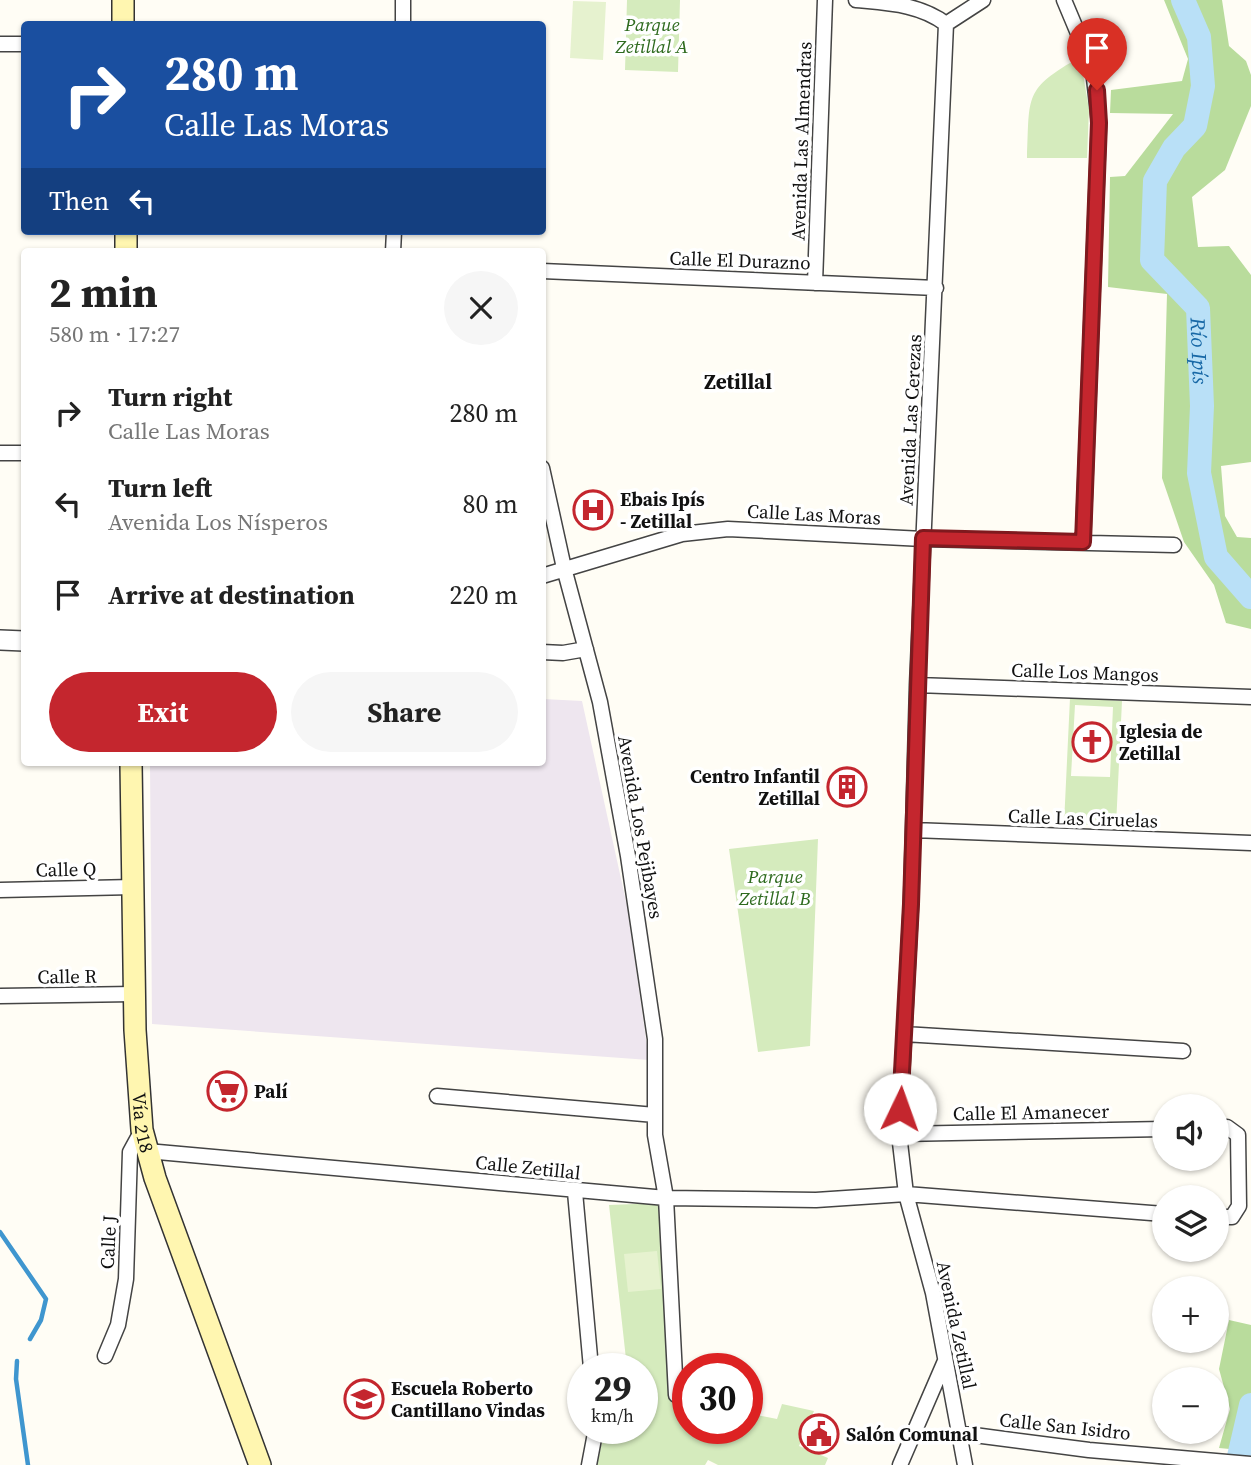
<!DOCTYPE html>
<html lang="en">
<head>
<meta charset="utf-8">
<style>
	body { margin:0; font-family:"Source Serif 4",serif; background:#f6f6f6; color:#222; height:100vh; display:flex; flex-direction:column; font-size:26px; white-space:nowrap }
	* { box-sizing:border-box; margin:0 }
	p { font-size:23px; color:#767676 }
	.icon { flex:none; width:38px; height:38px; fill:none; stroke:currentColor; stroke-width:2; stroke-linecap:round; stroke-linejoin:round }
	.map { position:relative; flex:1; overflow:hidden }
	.panel { position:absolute; left:21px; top:248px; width:525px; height:518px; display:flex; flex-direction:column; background:#fff; border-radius:7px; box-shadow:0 2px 5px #0004 }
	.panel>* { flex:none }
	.banner { position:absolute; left:21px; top:21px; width:525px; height:214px; border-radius:7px; box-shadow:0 2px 5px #0004; background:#1a4fa0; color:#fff; overflow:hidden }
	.controls { position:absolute; left:1152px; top:1094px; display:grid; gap:14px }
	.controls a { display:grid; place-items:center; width:77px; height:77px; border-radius:50%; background:#fff; box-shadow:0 2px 5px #0004; font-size:35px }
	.speed { position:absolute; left:567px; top:1353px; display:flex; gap:14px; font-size:35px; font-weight:700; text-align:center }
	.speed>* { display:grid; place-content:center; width:91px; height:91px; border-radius:50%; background:#fff; box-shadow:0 2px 5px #0004; line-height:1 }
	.speed small { font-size:18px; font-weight:400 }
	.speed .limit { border:10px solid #d22; background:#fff; color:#111 }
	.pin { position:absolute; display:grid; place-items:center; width:60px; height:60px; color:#fff; margin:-72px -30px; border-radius:50% 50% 50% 0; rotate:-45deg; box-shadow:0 0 7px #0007 }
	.pin .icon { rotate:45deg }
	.me { position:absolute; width:77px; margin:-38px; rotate:3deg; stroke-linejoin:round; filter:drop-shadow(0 0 5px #0008) }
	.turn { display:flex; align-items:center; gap:24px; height:147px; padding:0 28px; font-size:32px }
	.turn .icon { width:91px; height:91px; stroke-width:2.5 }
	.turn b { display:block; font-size:49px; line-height:60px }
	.then { display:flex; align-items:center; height:66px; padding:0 28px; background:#0003; gap:14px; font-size:26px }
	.round { display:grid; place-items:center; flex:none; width:74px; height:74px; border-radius:37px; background:#f6f6f6 }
	.overview { display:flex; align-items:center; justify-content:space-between; height:119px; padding:0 28px }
	h1 { font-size:42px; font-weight:700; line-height:52px }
	.button { display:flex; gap:14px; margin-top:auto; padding:14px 28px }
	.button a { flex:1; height:80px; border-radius:42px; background:#c4262e; color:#fff; font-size:28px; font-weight:700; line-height:80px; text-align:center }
	.button a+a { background:#f6f6f6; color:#222 }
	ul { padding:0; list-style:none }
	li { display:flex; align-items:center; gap:21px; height:91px; padding:0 28px }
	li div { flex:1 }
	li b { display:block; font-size:26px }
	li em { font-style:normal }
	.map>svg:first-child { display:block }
</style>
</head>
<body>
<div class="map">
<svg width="1251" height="1465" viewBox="0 0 1251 1465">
	<rect width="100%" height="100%" fill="#fffdf5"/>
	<!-- industrial -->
	<path fill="#eee6ef" d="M 543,699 L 582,701 L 627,906 L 649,1060 L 152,1024 L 150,763 L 542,763 Z"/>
	<!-- green -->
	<path fill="#d5ebbd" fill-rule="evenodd" d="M 627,0 L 680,0 L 678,72 L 625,70 Z
		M 1080,57 L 1089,109 L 1087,158 L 1027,158 C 1030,95 1023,90 1080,57 Z
		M 1070,698 L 1122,701 L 1116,826 L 1064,824 ZM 1075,705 L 1113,707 L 1110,777 L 1071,776 Z
		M 818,839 L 810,1046 L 758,1052 L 729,849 Z
		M 661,1203 L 670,1398 L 688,1402 L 688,1428 L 747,1428 L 747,1413 L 777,1419 L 782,1404 L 814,1411 L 799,1446 L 828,1458 L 825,1465 L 718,1465 L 708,1460 L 705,1465 L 597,1465 L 605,1428 L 642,1428 L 642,1368 L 627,1368 L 609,1205 Z"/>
	<!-- forest -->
	<path fill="#b9dc9c" d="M 1164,0 L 1222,0 L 1229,46 L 1246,61 L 1251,75 L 1251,106 L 1225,170 L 1192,197 L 1198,247 L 1229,246 L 1251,275 L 1251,462 L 1221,466 L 1225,516 L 1237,537 L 1251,538 L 1251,629 L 1226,623 L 1214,585 L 1184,542 L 1162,478 L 1167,294 L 1108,287 L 1110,177 L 1125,176 L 1173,114 L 1110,113 L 1111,90 L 1182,81 L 1188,59 Z
		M 1229,1320 L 1251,1325 L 1251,1451 L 1219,1448 L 1230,1409 L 1219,1369 Z"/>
	<!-- pitch -->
	<path fill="#e6f2cf" d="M 573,1 L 606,2 L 603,60 L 570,58 Z
		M 657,1251 L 661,1289 L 628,1292 L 624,1254 Z"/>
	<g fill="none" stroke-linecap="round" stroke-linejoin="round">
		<!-- stream -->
		<path stroke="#3f96cf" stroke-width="4.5" d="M 0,1232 L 46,1299 L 41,1320 L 30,1339
			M 17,1361 L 16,1379 L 28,1465"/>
		<!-- river -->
		<g stroke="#b9e0f7" stroke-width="24">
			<path id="s1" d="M 1183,0 L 1199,37 L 1203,86 L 1195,126 L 1174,148 L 1155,181 L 1152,260 L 1198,308 L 1202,406 L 1199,473 L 1216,557 L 1251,597"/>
			<path d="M 1237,1465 L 1251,1405"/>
		</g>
		<!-- minor casing -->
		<g stroke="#444" stroke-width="17">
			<path id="minor" d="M 856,0 C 887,3 920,4 946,24 L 983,0
				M 1064,0 L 1093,69 L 1099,123 L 1083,542
				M 403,24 L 403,0
				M 946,24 L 917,685 L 911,904 L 899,1134 L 906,1194 L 933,1293 L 965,1465
				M 0,44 L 24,44
				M 393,252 L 394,231
				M 542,271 L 936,288
				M 815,283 L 825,0
				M 0,453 L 24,453
				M 542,468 L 564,568 L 600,702 L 628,856 L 655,1039 L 655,1135 L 666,1198 L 676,1395
				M 542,576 L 682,534 L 728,529 L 923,539 L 1174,545
				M 542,652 L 563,653 L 586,649
				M 917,685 L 1251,697
				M 913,830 L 1251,843
				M 0,890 L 133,887
				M 0,996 L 134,994
				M 904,1034 L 1183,1051
				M 437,1096 L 655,1115
				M 1216,1128 L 1227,1127 L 1238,1135 L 1239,1206 L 1232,1217 L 1216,1217
				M 899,1134 L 1164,1129
				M 147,1151 L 666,1198 L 816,1200 L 906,1194 L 1164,1214
				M 575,1192 L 591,1368
				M 105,1356 L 118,1325 L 126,1279 L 130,1152 L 142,1130
				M 959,1433 L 1089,1450 L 1251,1464
				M 589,1465 L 596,1428
				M 900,1465 L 945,1361"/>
		</g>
		<!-- tertiary casing -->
		<g stroke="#444" stroke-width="22">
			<path id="tertiary" d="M 0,640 L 24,641"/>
		</g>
		<!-- secondary casing -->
		<g stroke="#333" stroke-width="24">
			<g id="secondary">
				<path d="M 123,0 L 123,24"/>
				<path d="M 126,231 L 126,252"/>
				<path id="s2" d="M 131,763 L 135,1030 L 142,1130 L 155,1178 L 260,1465"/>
			</g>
		</g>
		<!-- minor -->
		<use href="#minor" stroke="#fff" stroke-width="14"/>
		<!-- tertiary -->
		<use href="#tertiary" stroke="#fff" stroke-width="19"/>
		<!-- secondary -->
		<use href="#secondary" stroke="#fff6b0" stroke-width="21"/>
	</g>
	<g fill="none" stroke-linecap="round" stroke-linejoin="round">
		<!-- route casing -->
		<g stroke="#7f191e" stroke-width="18">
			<path id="route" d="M 900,1109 L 911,904 L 923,538 L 1083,542 L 1099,123 L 1097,90"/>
		</g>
		<!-- route -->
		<use href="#route" stroke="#c4262e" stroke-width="12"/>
	</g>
	<!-- icons -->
	<defs>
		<g id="hospital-ring" transform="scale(2.0125)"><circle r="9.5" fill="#fff" stroke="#c4262e" stroke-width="1.5"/><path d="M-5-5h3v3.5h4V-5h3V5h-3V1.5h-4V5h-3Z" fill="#c4262e"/></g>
		<g id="church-ring" transform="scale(2.0125)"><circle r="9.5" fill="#fff" stroke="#c4262e" stroke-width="1.5"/><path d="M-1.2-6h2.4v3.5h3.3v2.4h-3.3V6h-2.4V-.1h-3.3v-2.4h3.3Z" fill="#c4262e"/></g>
		<g id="building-ring" transform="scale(2.0125)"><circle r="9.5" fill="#fff" stroke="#c4262e" stroke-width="1.5"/><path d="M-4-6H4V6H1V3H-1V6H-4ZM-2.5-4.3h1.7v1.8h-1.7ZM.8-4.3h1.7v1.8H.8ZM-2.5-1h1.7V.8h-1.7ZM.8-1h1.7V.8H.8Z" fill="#c4262e"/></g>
		<g id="supermarket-ring" transform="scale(2.0125)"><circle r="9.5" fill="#fff" stroke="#c4262e" stroke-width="1.5"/><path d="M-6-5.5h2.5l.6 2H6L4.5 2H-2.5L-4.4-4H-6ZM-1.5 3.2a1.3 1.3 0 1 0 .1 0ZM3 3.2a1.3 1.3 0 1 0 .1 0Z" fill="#c4262e"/></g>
		<g id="school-ring" transform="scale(2.0125)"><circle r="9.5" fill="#fff" stroke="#c4262e" stroke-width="1.5"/><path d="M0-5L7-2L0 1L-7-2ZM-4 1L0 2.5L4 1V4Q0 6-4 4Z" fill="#c4262e"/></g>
		<g id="civic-ring" transform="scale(2.0125)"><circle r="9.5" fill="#fff" stroke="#c4262e" stroke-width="1.5"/><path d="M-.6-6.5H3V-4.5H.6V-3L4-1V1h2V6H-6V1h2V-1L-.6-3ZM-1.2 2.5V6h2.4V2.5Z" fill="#c4262e"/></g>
	</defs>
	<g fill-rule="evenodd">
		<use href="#hospital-ring" x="593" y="510"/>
		<use href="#church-ring" x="1092" y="742"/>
		<use href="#building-ring" x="847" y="787"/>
		<use href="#supermarket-ring" x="227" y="1091"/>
		<use href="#school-ring" x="364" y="1399"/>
		<use href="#civic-ring" x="819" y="1434"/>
	</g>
	<g text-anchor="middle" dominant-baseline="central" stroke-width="7" stroke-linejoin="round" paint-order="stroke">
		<!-- park labels -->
		<g font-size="19" font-style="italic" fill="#2f6b1f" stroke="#fff">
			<text x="652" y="24">Parque<tspan x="652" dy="22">Zetillal A</tspan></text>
			<text x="775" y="876">Parque<tspan x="775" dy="22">Zetillal B</tspan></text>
		</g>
		<!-- street labels -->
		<g font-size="19" fill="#111" stroke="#fff">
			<text transform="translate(801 141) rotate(-88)">Avenida Las Almendras</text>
			<text transform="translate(740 260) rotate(2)">Calle El Durazno</text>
			<text transform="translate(910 420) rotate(-87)">Avenida Las Cerezas</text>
			<text transform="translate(814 514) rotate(3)">Calle Las Moras</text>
			<text transform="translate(1085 672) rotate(2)">Calle Los Mangos</text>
			<text transform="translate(1083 818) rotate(2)">Calle Las Ciruelas</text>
			<text transform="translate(641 827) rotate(80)">Avenida Los Pejibayes</text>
			<text transform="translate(66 869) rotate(-1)">Calle Q</text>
			<text transform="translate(67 976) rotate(-1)">Calle R</text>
			<text transform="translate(1031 1112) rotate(-1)">Calle El Amanecer</text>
			<text stroke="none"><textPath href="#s2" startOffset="360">Vía 218</textPath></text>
			<text transform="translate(528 1167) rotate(6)">Calle Zetillal</text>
			<text transform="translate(108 1242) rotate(-87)">Calle J</text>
			<text transform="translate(957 1325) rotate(78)">Avenida Zetillal</text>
			<text transform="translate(1065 1426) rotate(6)">Calle San Isidro</text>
		</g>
		<!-- poi labels -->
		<g font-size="19" font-weight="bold" fill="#111" stroke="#fff" text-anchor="start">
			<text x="620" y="499">Ebais Ipís<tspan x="620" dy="22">- Zetillal</tspan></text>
			<text x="1119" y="731">Iglesia de<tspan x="1119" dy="22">Zetillal</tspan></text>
			<text x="820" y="776" text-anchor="end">Centro Infantil<tspan x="820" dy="22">Zetillal</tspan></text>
			<text x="254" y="1091">Palí</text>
			<text x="391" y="1388">Escuela Roberto<tspan x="391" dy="22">Cantillano Vindas</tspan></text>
			<text x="846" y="1434">Salón Comunal</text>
		</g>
		<!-- water labels -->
		<g font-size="21" font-style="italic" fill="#1768a6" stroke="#fff">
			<text stroke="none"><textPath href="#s1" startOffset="387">Río Ipís</textPath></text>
		</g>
		<!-- neighbourhood labels -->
		<g font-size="21" font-weight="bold" fill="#111" stroke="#fff">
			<text x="738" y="381">Zetillal</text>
		</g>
	</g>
</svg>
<div class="controls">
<a><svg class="icon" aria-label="sound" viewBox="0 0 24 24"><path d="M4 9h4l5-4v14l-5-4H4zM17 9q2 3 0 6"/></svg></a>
<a><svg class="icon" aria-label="layers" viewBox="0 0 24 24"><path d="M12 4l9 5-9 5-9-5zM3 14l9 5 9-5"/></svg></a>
<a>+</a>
<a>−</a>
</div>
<div class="speed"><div>29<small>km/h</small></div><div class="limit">30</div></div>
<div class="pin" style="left:1097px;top:90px;background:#d93025"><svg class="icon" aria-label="arrive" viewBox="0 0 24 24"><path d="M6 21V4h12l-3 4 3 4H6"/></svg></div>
<svg class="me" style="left:900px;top:1109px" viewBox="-20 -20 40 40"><circle r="19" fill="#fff"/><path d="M0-13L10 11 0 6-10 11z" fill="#c4262e"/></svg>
<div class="banner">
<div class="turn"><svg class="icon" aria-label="right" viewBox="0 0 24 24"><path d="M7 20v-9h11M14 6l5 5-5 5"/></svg><div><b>280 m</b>Calle Las Moras</div></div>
<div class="then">Then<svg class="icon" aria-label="left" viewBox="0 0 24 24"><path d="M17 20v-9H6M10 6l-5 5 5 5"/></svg></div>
</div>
<section class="panel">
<div class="overview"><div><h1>2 min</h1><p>580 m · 17:27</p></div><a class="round"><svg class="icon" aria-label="close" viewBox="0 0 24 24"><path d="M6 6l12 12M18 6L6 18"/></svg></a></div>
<ul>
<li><svg class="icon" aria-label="right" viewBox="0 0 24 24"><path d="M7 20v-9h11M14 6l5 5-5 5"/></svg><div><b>Turn right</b><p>Calle Las Moras</p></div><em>280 m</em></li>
<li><svg class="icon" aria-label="left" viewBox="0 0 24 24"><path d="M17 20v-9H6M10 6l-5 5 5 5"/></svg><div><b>Turn left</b><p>Avenida Los Nísperos</p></div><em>80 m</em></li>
<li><svg class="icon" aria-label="arrive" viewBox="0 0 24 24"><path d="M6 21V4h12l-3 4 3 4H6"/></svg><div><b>Arrive at destination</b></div><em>220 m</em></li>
</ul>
<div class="button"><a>Exit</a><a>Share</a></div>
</section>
</div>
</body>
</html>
